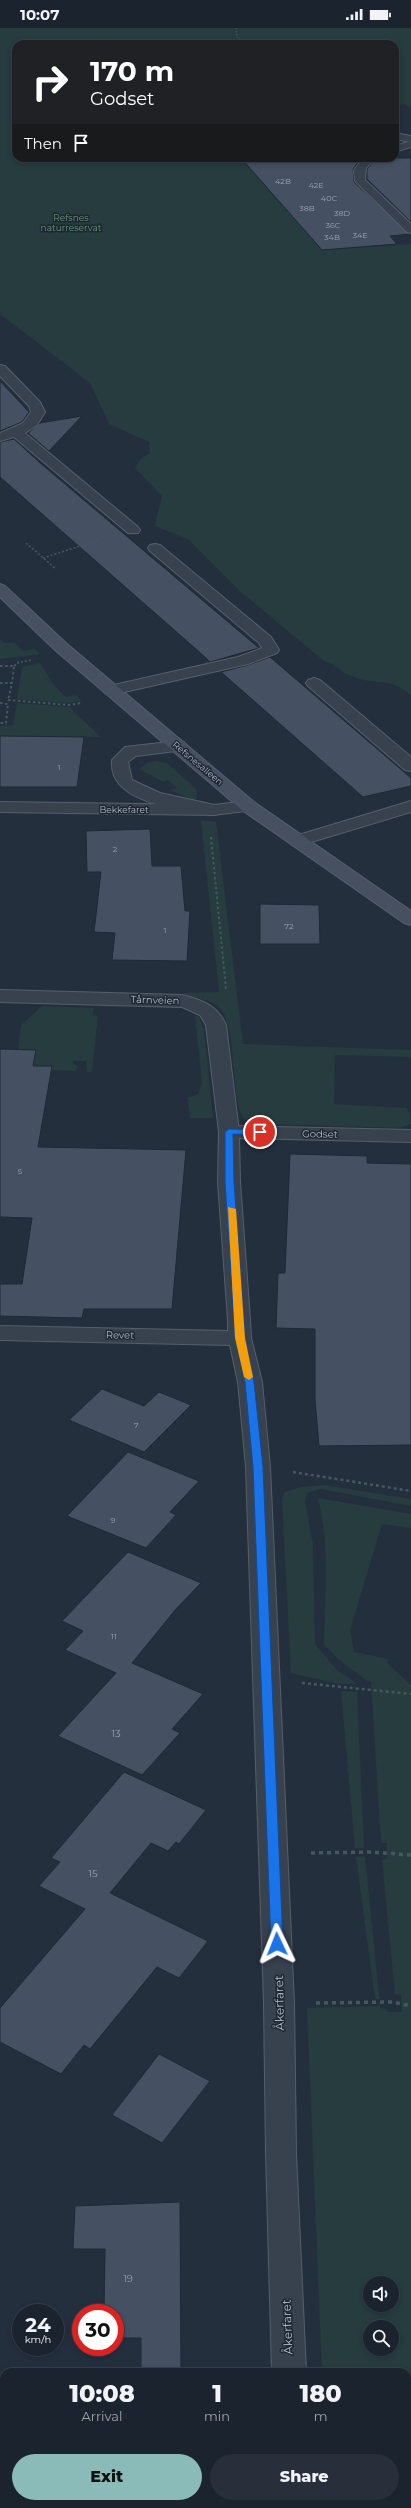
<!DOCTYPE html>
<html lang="en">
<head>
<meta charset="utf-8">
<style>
	body { margin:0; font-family:Montserrat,sans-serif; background:#282f3a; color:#f1f3f6; height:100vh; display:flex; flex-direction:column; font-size:15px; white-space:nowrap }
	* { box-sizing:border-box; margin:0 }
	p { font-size:13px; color:#a0a4aa }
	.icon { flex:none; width:22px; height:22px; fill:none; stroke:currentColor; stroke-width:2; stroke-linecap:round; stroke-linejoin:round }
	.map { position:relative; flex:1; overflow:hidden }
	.side { position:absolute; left:0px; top:2340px; width:411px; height:140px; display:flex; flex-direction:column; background:#1b232e; border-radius:12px 12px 0 0; box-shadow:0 2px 6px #0003,0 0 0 1px #39404a }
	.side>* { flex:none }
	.hud { position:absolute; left:12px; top:12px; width:387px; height:122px; border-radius:12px; box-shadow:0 2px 6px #0003,0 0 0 1px #39404a; background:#202124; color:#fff; overflow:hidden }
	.tools { position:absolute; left:363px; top:2248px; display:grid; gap:8px }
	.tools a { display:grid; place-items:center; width:36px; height:36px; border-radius:50%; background:#1b232e; box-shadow:0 2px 6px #0003,0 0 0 1px #39404a; font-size:20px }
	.speed { position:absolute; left:12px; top:2276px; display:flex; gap:8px; font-size:20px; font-weight:700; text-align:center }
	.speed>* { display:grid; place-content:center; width:52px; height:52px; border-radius:50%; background:#1b232e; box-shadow:0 2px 6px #0003,0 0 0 1px #39404a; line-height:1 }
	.speed small { font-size:10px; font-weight:400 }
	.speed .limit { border:6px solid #d22; background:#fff; color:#111 }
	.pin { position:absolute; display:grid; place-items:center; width:34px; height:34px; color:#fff; margin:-17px; border:2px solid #fff; border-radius:50%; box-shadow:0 1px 4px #0007 }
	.me { position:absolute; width:44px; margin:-22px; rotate:358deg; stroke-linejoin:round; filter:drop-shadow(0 0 3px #0008) }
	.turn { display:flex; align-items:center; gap:14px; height:84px; padding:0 12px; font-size:18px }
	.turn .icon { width:52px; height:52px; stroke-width:2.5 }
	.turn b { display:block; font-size:28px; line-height:34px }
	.then { display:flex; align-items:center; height:38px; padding:0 12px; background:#0003; gap:8px; font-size:15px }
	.eta { display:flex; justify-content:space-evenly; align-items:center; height:68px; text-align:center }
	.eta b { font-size:24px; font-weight:800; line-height:28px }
	.action { display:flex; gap:8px; margin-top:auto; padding:8px 12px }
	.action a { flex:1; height:46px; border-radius:24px; background:#8bbbb9; color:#111; font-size:16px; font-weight:800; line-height:46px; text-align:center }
	.action a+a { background:#282f3a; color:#f1f3f6 }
	.status { display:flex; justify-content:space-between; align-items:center; height:28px; padding:0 20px; background:#1b232e; direction:ltr }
	.status svg { height:11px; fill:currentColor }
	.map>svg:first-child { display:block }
</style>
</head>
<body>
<div class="status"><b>10:07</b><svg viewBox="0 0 49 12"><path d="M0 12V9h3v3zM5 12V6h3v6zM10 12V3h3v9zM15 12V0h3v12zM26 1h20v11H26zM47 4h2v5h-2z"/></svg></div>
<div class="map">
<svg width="411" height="2480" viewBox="0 0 411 2480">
	<rect width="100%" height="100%" fill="#242f3e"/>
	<!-- green -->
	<path fill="#263c3f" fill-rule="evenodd" d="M 0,0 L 411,0 L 411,80 L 405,76 L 395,77 L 395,16 L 16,16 L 16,130 L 234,130 L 236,134 L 246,135 L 322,222 L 411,216 L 411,667 C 388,648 378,658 354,649 C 343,646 335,636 324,633 L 240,563 L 188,511 L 155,498 L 162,468 L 135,440 L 141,431 L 150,425 L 149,414 L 109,396 L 90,355 L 0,286 Z
		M 0,611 L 4,615 L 14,614 L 23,623 L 34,621 L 40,626 L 0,631 Z
		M 40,635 L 54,657 L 66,669 L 76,667 L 81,673 L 64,675 L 17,671 L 22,639 Z
		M 17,675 L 71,679 L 72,682 L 101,709 L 0,708 L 0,698 L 13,697 Z
		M 155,733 L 167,735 L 196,761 L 197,771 L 190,771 L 170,762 L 177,760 L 168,752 L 163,754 L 139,741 L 147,735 Z
		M 201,792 L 216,794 L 243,1016 L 411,1022 L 411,1029 L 335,1027 L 334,1076 L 406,1080 L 410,1085 L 411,1096 L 400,1100 L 263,1096 C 256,1095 248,1095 243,1089 C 231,1074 237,1009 223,984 C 215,969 189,972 183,965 L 219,964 Z
		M 42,978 L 94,980 L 93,987 L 98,988 L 92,1044 L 87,1044 L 86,1033 L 73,1033 L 73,1036 L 77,1037 L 76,1043 L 51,1042 L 51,1038 L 33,1038 L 18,1022 L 21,997 Z
		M 195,987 L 199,989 L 204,1002 L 213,1090 L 190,1090 L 188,1070 L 198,1066 L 202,1055 Z
		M 324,1457 L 411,1471 L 411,1478 L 321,1461 L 307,1465 L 305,1474 L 313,1517 L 315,1616 L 337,1642 L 357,1656 L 340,1656 L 291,1645 L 282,1471 L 285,1464 L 301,1459 Z
		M 318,1470 L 411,1486 L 411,1500 L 382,1496 L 350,1602 L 354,1624 L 388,1631 L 387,1635 L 411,1657 L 411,2369 L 407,2394 L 407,2344 L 322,2344 L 307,1980 L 376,1978 L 380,1976 L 380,1980 L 387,1981 L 387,1984 L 402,1984 L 401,1967 L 395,1966 L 382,1832 L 387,1831 L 387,1815 L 381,1815 L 371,1654 L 366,1652 L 338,1631 L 324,1616 C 325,1566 330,1518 318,1470 ZM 370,2255 L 392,2255 L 392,2277 L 370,2277 ZM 370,2299 L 392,2299 L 392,2321 L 370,2321 Z
		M 341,1663 L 357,1664 L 364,1820 L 355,1820 Z
		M 365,1828 L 379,1967 L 379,1971 L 375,1971 L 356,1829 Z
		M 407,2426 L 411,2429 L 411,2480 L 327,2480 L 327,2476 L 407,2476 Z"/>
	<!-- building -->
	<path fill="#455162" stroke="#1f2835" d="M 241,130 L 361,130 L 353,141 L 354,154 L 410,206 L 390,208 L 397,216 L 322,222 Z
		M 376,130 L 411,130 L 411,194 L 367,151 L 367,141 Z
		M 0,353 L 29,384 L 22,394 L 0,403 Z
		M 82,388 L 49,423 L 28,405 L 40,395 Z
		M 14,411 L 39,434 L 259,620 L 210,634 L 205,629 L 0,449 L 0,414 Z
		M 270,629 L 411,750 L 411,758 L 363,769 L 221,644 L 248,637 Z
		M 0,708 L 84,709 L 77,759 L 0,759 Z
		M 150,801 L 152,838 L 181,838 L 185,883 L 190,883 L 187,933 L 112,932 L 115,905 L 94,904 L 101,844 L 87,844 L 86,803 Z
		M 260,876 L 319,877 L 320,916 L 260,916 Z
		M 0,1021 L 36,1022 L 33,1038 L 52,1038 L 38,1119 L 186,1122 L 172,1281 L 84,1281 L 82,1290 L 0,1288 L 0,1256 L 22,1256 L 32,1190 L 0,1189 Z
		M 290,1126 L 367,1128 L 367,1135 L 411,1136 L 411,1417 L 319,1418 L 315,1371 L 315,1301 L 276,1300 L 278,1245 L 285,1245 Z
		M 102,1361 L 144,1378 L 159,1364 L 191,1377 L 144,1424 L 69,1392 Z
		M 128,1424 L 199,1453 L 170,1484 L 176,1487 L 146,1520 L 67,1488 Z
		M 128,1524 L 201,1555 L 176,1581 L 132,1635 L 203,1666 L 172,1701 L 180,1705 L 142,1747 L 58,1708 L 116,1645 L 65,1622 L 83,1603 L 62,1593 Z
		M 124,1744 L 206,1782 L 179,1816 L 176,1814 L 168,1823 L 151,1815 L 110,1865 L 208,1913 L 179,1950 L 157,1939 L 90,2021 L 84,2017 L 61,2046 L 0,2014 L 0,1980 L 85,1881 L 39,1858 L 60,1834 L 51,1830 Z
		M 159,2026 L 210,2053 L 162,2115 L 112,2087 Z
		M 180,2174 L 181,2344 L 141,2344 L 141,2310 L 115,2310 L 115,2285 L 104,2285 L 105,2221 L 73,2221 L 75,2178 Z"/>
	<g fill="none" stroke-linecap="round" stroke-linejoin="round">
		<!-- lane casing -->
		<g stroke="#565f6c" stroke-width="2">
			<path id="lane" d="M 411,113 L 411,119 L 395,124 L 395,118 Z
				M 363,130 L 375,130 L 366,140 L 365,152 L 411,196 L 411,205 L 407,204 L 355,153 L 354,142 Z
				M 0,337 L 5,338 L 40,374 L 45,384 L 37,397 L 25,405 L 138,499 L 140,502 L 138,505 L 128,505 L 14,409 L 0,413 L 0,405 L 23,395 L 31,384 L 29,378 L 0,348 Z
				M 155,516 L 160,517 L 271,609 L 279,622 L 277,625 L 248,636 L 111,667 L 105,665 L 103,662 L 105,659 L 238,629 L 262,620 L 259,615 L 150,523 L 148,520 L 150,517 Z
				M 314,650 L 320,652 L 411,729 L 411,743 L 405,742 L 308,658 L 306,655 L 308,652 Z
				M 178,713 L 184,714 L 186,718 L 184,722 L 136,728 L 128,734 L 132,752 L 160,765 L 219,778 L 222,782 L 219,786 L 213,787 C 181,781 108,776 112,732 L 125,719 Z
				M 411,773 L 411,784 L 298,818 L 292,817 L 289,813 L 292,809 Z
				M 229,1098 L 411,1102 L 411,1114 L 239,1110 L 240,1154 L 250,1292 L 247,1297 L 239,1299 L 231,1297 L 228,1292 L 218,1154 L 219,1104 L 222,1100 Z
				M 0,2392 L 4,2394 L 4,2428 L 0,2426 Z"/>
		</g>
		<!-- street casing -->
		<g stroke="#565f6c" stroke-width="2">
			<path id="street" d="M 395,105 L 411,108 L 411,114 L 395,111 Z
				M 248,773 L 254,774 L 257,778 L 254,782 L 213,787 L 0,784 L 0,774 L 213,777 Z
				M 0,962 L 182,967 C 202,972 217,977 226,997 L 239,1104 L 236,1108 L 229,1110 L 222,1108 L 219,1104 L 206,997 L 200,987 L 182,979 L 0,974 Z
				M 239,1285 L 247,1287 L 250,1292 L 251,1310 L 262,1354 L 270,1439 L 294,1975 L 296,2125 L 306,2344 L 272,2344 L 266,2125 L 264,1975 L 246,1439 L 238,1354 L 230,1317 L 0,1312 L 0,1298 L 228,1303 L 228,1292 L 231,1287 Z
				M 277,2476 L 311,2476 L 311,2480 L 277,2480 Z"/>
		</g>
		<!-- secondary casing -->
		<g stroke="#565f6c" stroke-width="2">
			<path id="secondary" d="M 0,556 L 5,558 L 67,616 L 254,774 L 411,883 L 411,897 L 404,895 L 242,782 L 55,622 L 0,569 Z"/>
		</g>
		<!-- path-far4 -->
		<path stroke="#44595c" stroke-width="1" stroke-dasharray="1.5 1.5" stroke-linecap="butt" d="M 236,0 L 237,9 L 246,16"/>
		<!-- path-far3 -->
		<path stroke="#44595c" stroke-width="1.5" stroke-dasharray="2 2" stroke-linecap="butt" d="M 26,515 L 56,541
			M 43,530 L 99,512
			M 17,635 L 32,632"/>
		<!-- path-far2 -->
		<path stroke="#44595c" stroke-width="2" stroke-dasharray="2.5 2.5" stroke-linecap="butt" d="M 0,638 L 14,638 L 12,655
			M 14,638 L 19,634
			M 0,655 L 12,655 L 8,673
			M 8,672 L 68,677 L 82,675
			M 0,675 L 8,676 L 6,695 L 0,695
			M 211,809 L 226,961"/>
		<!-- path-far1 -->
		<path stroke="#44595c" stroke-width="2.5" stroke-dasharray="3 3" stroke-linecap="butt" d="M 293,1444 L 411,1463
			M 302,1655 L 411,1666"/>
		<!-- path -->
		<path stroke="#44595c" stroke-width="3.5" stroke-dasharray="4 4" stroke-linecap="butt" d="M 311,1825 L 369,1824 L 411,1827
			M 316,1975 L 392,1974 L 411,1978"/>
		<!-- lane -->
		<use href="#lane" fill="#38414e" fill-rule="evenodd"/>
		<!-- street -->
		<use href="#street" fill="#38414e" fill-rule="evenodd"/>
		<!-- secondary -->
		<use href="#secondary" fill="#465061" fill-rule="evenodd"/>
	</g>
	<!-- route -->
	<path fill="#1a73e8" stroke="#114b97" d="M 229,1101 L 260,1102 L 264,1104 L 260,1107 L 233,1106 L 234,1154 L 245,1310 L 254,1354 L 263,1439 L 283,1916 L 277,1920 L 271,1916 L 253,1439 L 245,1354 L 235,1310 L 225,1154 L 225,1104 Z"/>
	<!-- slow -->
	<path fill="#f59e0b" d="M 228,1179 L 236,1181 L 245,1310 L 253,1349 L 249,1352 L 244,1349 L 235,1310 Z"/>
	<g text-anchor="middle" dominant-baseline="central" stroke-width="3" stroke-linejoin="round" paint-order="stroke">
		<!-- number labels -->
		<g font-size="8" fill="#98a1af">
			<text x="283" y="153">42B</text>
			<text x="316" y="157">42E</text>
			<text x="329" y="170">40C</text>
			<text x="307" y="180">38B</text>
			<text x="342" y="185">38D</text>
			<text x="333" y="197">36C</text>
			<text x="360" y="207">34E</text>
			<text x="332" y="209">34B</text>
			<text x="59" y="739">1</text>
			<text x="115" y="821">2</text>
			<text x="289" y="898">72</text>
			<text x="165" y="902">1</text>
			<text x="20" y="1143">5</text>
			<text x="136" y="1397">7</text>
			<text x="113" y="1492">9</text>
			<text x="114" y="1608">11</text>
		</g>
		<!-- far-park labels -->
		<g font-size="9" fill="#6b9a76" stroke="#1d2633">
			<text x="71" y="189">Refsnes<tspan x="71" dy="10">naturreservat</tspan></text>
		</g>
		<!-- far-street labels -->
		<g font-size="9" fill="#b4bcc9" stroke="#1d2633">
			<text transform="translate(198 735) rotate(40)">Refsnesalleen</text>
			<text x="124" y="781">Bekkefaret</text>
		</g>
		<!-- street labels -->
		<g font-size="10" fill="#b4bcc9" stroke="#1d2633">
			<text transform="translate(155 972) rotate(2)">Tårnveien</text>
			<text transform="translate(320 1106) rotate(1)">Godset</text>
			<text transform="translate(120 1307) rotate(1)">Revet</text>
		</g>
		<!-- near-number labels -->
		<g font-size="10" fill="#98a1af">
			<text x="116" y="1705">13</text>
			<text x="93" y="1845">15</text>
			<text x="128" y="2250">19</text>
		</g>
		<!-- near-street labels -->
		<g font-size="12" fill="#b4bcc9" stroke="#1d2633">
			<text transform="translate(279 1975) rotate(-91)">Åkerfaret</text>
			<text transform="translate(287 2299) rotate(-92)">Åkerfaret</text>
		</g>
	</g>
</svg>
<div class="tools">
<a><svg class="icon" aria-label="sound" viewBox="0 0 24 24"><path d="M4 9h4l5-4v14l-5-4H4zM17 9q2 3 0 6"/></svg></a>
<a><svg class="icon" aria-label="search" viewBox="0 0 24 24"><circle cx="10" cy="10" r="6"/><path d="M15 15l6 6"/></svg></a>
</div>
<div class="speed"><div>24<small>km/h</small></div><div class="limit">30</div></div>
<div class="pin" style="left:260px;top:1104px;background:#d93025"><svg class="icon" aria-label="arrive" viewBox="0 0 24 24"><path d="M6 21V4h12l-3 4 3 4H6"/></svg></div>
<svg class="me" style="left:277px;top:1916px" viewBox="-20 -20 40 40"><path d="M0-17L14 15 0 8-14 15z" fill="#1a73e8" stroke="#fff" stroke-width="4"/></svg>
<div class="hud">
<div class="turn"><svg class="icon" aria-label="right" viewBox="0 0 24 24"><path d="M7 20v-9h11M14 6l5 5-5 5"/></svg><div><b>170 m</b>Godset</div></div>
<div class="then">Then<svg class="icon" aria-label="arrive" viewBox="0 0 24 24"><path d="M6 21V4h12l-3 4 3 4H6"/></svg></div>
</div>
<section class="side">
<div class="eta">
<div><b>10:08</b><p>Arrival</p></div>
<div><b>1</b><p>min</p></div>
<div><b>180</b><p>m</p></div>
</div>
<div class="action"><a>Exit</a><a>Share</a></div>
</section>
</div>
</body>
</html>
